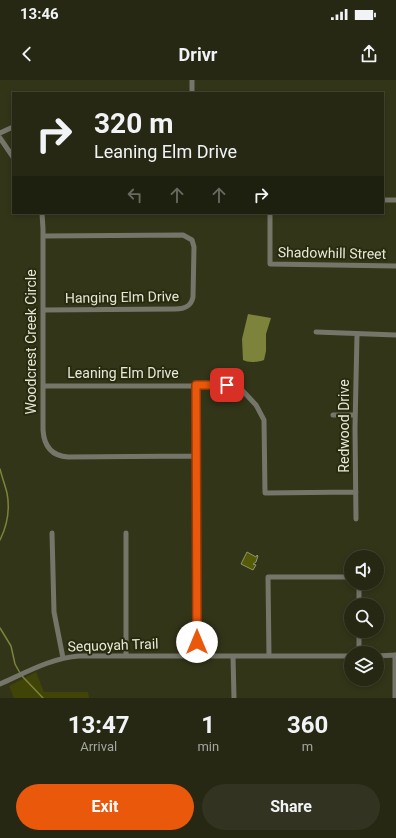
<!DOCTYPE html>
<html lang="en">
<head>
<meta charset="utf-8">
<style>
	body { margin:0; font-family:Roboto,sans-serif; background:#323421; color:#f1f3f6; height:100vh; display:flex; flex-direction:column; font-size:15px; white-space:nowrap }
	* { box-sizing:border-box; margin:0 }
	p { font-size:13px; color:#a4a6a0 }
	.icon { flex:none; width:22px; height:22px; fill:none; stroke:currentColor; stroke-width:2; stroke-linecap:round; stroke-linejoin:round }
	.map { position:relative; height:618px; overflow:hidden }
	.details { display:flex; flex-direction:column; background:#262813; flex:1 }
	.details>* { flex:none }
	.top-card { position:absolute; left:12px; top:12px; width:372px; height:122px; border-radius:0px; box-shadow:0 2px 6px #0003,0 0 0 1px #424433; background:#262813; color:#f1f3f6; overflow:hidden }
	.buttons { position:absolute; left:344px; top:470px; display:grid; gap:8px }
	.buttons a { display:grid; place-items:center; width:40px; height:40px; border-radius:50%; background:#262813; box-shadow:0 2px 6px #0003,0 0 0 1px #424433; font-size:20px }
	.pin { position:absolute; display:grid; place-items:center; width:34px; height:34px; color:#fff; margin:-17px; border-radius:8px; box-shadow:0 2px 6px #0006 }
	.me { position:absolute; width:44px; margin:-22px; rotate:0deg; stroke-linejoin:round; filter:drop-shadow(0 0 3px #0008) }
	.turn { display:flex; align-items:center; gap:14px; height:84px; padding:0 16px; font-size:18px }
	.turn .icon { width:52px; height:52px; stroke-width:2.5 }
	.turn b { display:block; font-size:28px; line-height:34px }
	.lanes { display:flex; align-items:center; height:38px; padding:0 16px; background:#0003; justify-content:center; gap:20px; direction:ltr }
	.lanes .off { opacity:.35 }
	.eta { display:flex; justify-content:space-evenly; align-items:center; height:68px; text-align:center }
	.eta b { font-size:24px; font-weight:700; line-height:28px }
	.primary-button { display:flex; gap:8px; margin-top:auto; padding:8px 16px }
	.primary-button a { flex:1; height:46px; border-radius:24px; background:#ea580c; color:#fff; font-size:16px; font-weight:700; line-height:46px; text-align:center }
	.primary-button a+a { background:#323421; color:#f1f3f6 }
	.status { display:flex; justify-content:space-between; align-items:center; height:28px; padding:0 20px; background:#262813; direction:ltr }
	.status svg { height:11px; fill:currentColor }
	header { display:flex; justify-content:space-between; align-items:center; height:52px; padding:0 16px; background:#262813; font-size:18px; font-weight:700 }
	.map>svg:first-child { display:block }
</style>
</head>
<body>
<div class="status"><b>13:46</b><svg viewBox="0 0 49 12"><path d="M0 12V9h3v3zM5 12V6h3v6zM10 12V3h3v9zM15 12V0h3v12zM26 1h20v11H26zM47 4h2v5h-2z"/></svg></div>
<header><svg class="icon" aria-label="back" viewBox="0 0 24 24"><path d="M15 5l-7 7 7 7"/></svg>Drivr<svg class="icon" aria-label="share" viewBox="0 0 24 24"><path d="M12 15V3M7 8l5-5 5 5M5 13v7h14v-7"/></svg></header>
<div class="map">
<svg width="396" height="618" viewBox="0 0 396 618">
	<rect width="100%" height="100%" fill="#333519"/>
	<!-- green -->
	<path fill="#404406" d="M 36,592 L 44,612 L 88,612 L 89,618 L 14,618 L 9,606 Z"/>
	<!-- water -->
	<path fill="#7d833a" d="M 248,234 L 271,238 L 266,254 L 266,271 L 264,280 C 259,282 248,283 243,280 L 242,259 Z"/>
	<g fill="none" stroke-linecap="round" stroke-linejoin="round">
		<!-- stream -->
		<path stroke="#7d833a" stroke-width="1.5" d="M 0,389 C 2,397 5,405 7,413 C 10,429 7,446 0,460
			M 0,548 L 11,566 L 15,584 L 20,593
			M 22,596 L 43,618"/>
	</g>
	<!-- building -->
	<path fill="#555a06" stroke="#8f9373" d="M 247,472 L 256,477 L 257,475 L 258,476 L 256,482 L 253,484 L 256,485 L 253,490 L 241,484 Z"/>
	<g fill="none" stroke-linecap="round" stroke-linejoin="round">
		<!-- minor -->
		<path stroke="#757669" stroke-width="5" d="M 192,13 L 192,0
			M 0,53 L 13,47
			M 0,58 L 13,77
			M 383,120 L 396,120
			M 42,133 L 43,149 L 43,350 C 44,366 52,376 68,377 L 196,376
			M 270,133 L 270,184 L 396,186
			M 43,230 L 175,229 C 184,229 191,227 193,217 L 194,167 L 192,160 L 183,155 L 43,156
			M 316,252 L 396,255
			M 196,305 L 197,576
			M 43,306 L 235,306 L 240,308 L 256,325 L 264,340 L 265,413 L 356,412
			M 333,335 L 355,335
			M 356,439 L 355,348 L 357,254
			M 52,453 L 54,532 L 63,578
			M 126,453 L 126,576
			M 359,525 L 359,503
			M 359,573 L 359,551
			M 395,575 L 395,618
			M 233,576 L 234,618
			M 269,576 L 268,497 L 351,497
			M 377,576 L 396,575
			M 0,604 C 25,593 51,578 79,576 L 351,576"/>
	</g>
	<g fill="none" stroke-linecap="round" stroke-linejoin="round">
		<!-- route casing -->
		<g stroke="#983908" stroke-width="10">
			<path id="route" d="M 197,562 L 196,305 L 227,305"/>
		</g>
		<!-- route -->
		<use href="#route" stroke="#ea580c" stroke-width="7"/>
	</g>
	<g text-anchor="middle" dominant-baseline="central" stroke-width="4" stroke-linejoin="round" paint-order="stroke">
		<!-- street labels -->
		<g font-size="14" fill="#e7e9d8" stroke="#292b0f">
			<text transform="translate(332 173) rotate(1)">Shadowhill Street</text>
			<text transform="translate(122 217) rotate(-1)">Hanging Elm Drive</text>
			<text transform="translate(31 262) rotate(-90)">Woodcrest Creek Circle</text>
			<text x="123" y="293">Leaning Elm Drive</text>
			<text transform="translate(344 346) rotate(-90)">Redwood Drive</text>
			<text transform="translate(113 565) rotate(-2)">Sequoyah Trail</text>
		</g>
	</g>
</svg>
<div class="buttons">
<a><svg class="icon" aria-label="sound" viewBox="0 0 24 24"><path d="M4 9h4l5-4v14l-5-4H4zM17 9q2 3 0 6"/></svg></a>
<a><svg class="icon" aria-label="search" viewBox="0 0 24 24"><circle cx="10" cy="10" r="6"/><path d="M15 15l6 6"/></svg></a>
<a><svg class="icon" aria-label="layers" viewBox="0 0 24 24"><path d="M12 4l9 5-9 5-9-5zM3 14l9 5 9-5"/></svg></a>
</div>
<div class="pin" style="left:227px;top:305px;background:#d93025"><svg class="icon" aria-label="arrive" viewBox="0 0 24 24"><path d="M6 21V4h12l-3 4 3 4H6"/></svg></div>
<svg class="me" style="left:197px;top:562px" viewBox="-20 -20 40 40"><circle r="19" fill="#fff"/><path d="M0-13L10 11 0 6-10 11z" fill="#ea580c"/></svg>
<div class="top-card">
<div class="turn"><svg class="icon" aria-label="right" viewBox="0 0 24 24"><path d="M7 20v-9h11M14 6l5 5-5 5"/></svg><div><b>320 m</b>Leaning Elm Drive</div></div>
<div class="lanes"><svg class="icon off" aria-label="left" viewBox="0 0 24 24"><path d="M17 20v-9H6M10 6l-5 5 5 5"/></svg><svg class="icon off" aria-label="ahead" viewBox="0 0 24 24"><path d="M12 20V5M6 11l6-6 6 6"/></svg><svg class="icon off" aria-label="ahead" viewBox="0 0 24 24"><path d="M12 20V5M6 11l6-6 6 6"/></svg><svg class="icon" aria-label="right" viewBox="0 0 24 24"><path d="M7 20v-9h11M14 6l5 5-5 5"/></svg></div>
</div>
</div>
<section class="details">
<div class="eta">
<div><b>13:47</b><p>Arrival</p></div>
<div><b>1</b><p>min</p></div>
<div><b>360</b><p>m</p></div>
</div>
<div class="primary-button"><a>Exit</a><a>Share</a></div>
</section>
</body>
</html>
